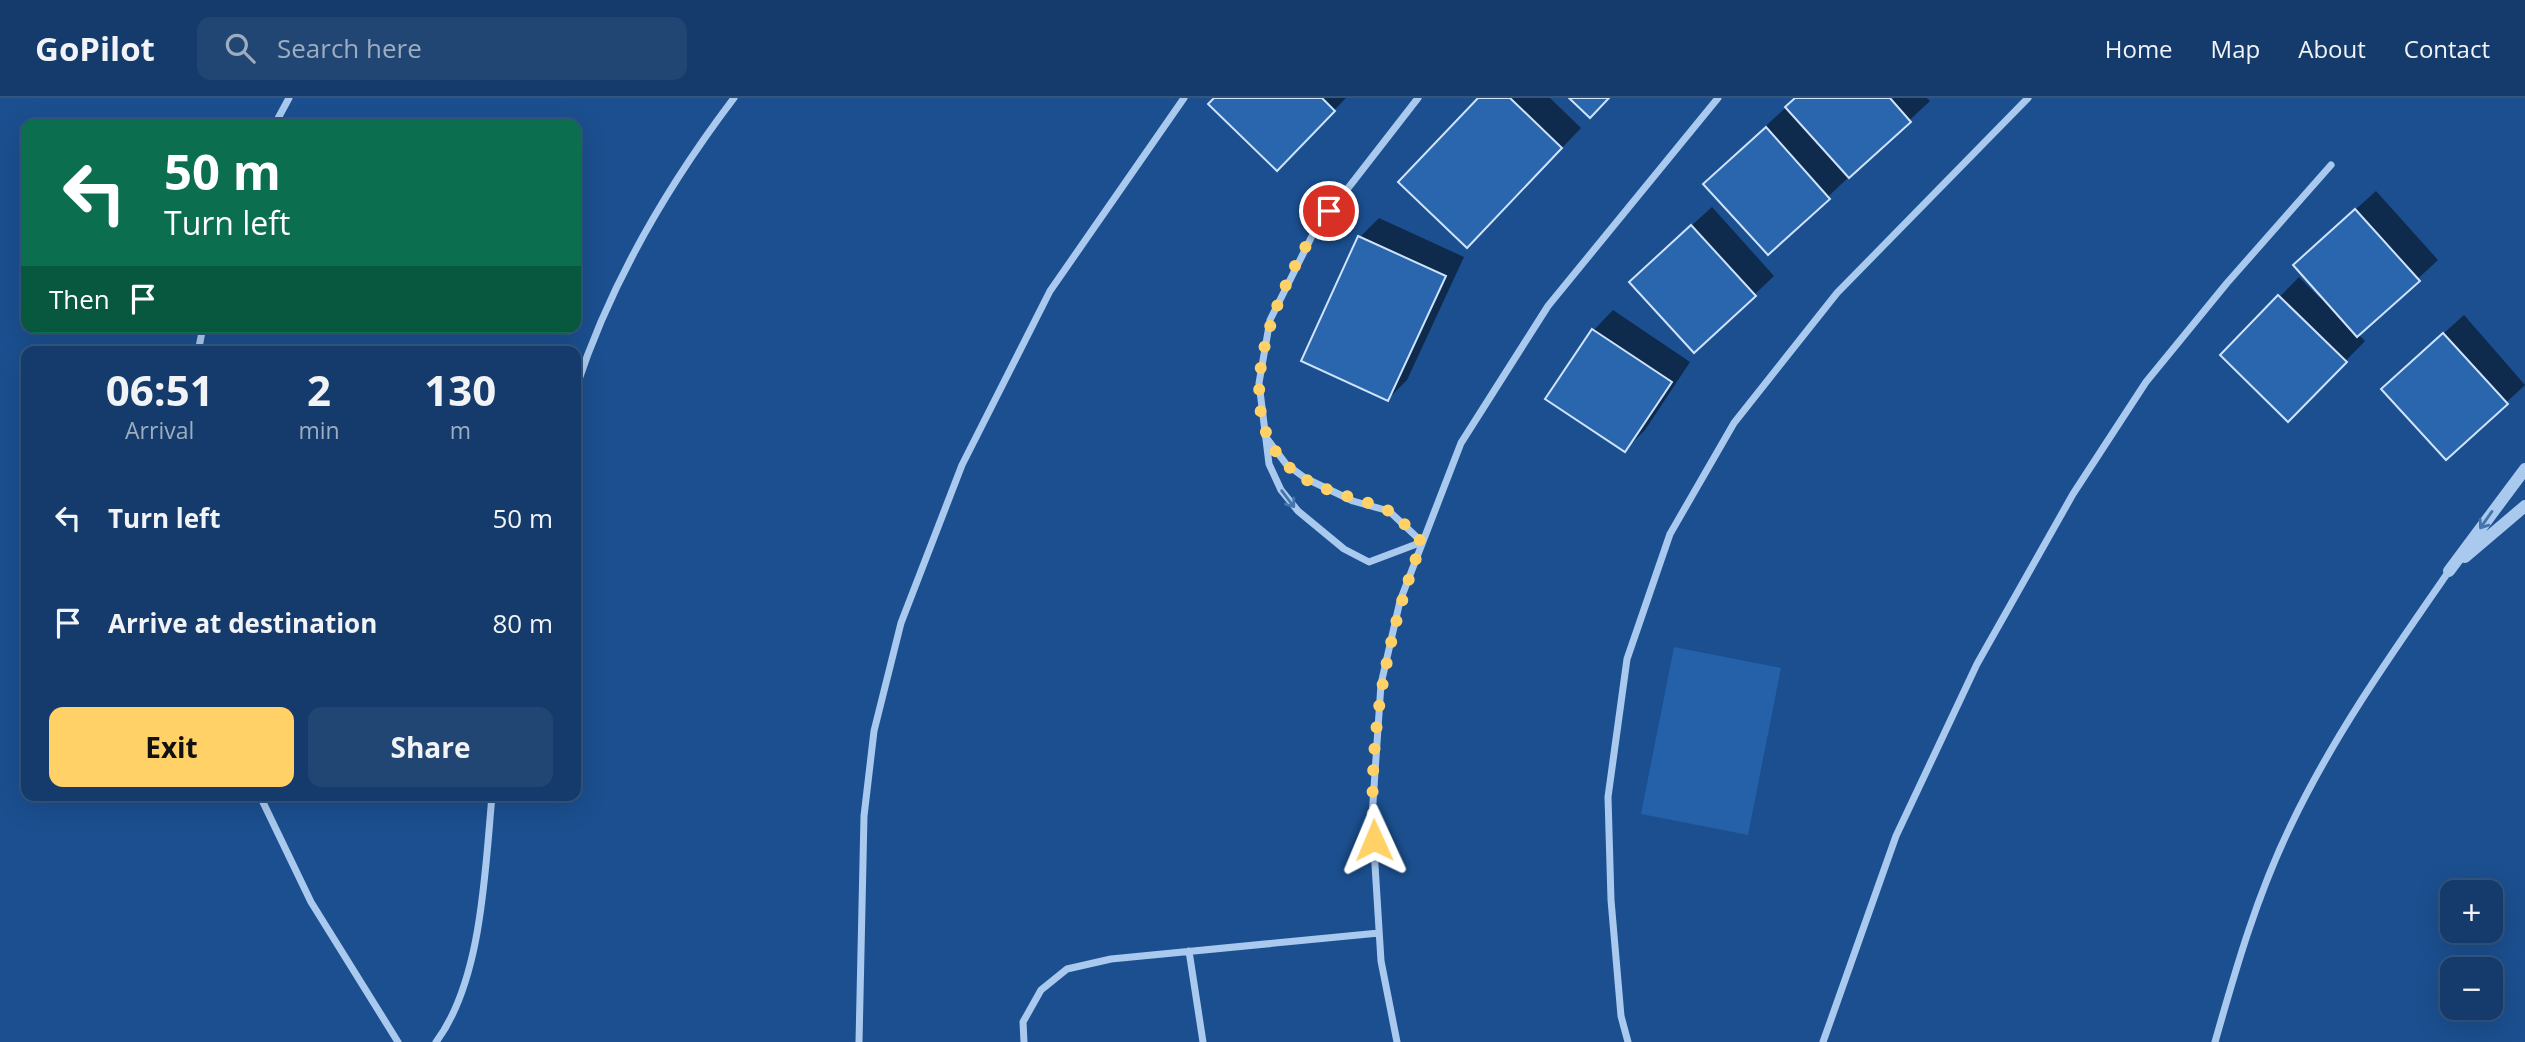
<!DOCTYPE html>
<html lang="en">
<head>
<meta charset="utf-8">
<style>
	body { margin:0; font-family:"Open Sans",sans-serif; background:#214673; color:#f1f3f6; height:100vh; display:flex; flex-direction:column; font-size:26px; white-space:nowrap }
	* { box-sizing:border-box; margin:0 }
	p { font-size:23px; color:#9dadc1 }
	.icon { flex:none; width:38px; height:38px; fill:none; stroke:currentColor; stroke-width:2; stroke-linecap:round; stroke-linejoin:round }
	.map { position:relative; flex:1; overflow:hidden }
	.details { position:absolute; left:21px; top:248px; width:560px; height:455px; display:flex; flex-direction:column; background:#143b6b; border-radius:14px; box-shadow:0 7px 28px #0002,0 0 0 2px #33557e }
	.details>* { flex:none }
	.top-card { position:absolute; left:21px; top:21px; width:560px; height:214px; border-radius:14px; box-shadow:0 7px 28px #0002,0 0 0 2px #33557e; background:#0b6e4f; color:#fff; overflow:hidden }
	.controls { position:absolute; left:2440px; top:782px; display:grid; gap:14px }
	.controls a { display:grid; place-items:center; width:63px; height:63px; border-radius:14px; background:#143b6b; box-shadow:0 7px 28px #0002,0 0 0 2px #33557e; font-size:35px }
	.pin { position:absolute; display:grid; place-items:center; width:60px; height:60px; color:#fff; margin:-30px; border:4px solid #fff; border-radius:50%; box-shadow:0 2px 7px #0007 }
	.me { position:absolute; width:77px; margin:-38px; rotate:359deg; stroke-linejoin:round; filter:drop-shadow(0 0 5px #0008) }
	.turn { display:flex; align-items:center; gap:24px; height:147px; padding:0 28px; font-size:32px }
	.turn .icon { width:91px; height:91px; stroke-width:2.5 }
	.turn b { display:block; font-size:49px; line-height:60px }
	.then { display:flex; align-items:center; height:66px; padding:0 28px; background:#0003; gap:14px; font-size:26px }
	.eta { display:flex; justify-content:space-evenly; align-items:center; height:119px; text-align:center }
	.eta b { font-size:42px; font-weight:700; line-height:49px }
	.cta { display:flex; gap:14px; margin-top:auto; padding:14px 28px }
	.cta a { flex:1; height:80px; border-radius:14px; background:#ffd166; color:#111; font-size:28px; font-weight:700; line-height:80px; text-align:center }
	.cta a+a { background:#214673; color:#f1f3f6 }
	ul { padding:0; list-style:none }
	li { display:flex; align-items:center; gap:21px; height:105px; padding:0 28px }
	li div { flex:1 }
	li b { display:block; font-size:26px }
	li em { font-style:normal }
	header { display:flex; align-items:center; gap:42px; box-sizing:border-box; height:98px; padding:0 35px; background:#143b6b; border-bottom:2px solid #33557e }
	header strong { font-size:33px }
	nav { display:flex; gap:38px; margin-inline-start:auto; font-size:24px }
	.search { width:490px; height:63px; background:#214673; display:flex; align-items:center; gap:18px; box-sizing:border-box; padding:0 24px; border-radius:14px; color:#9dadc1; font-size:26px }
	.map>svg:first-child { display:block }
</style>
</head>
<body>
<header>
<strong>GoPilot</strong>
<div class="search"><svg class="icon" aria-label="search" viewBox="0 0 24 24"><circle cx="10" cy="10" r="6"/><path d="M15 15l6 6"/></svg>Search here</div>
<nav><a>Home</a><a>Map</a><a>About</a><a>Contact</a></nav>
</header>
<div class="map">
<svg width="2525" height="944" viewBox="0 0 2525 944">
	<rect width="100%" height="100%" fill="#1b4f8f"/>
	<!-- park -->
	<path fill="#2461a8" d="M 1674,549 L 1781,570 L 1748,737 L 1641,716 Z"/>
	<!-- shadow -->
	<path fill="#0007" d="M 1216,0 L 1346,0 L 1277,71 Z
		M 1480,0 L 1550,0 L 1581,30 L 1487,128 Z
		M 1796,0 L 1927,0 L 1930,3 L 1768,155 L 1725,66 Z
		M 2376,93 L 2438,162 L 2358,236 L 2365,243 L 2288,322 L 2223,257 L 2299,179 L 2320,200 L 2323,198 L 2315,148 Z
		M 1712,109 L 1774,178 L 1754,197 L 1651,164 Z
		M 1379,120 L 1464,159 L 1407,282 L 1388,301 L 1360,139 Z
		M 1613,212 L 1690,264 L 1645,332 L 1625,352 L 1548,300 L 1594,232 Z
		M 2464,217 L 2525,287 L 2446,360 L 2403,272 Z"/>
	<!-- building -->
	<path fill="#2a66ad" stroke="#cfe3fa" stroke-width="2" d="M 1214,0 L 1322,0 L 1335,13 L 1277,73 L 1208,6 Z
		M 1478,0 L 1510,0 L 1562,50 L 1467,150 L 1398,84 Z
		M 1569,0 L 1609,0 L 1590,20 Z
		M 1795,0 L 1890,0 L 1911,24 L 1849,80 L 1785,9 Z
		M 1766,29 L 1830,101 L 1768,157 L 1703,86 Z
		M 2355,111 L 2420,183 L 2357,239 L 2293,167 Z
		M 1691,127 L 1756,198 L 1694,255 L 1629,184 Z
		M 1358,138 L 1446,178 L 1388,303 L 1301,263 Z
		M 2278,197 L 2347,264 L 2288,324 L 2220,257 Z
		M 1592,231 L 1672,284 L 1625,354 L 1545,301 Z
		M 2443,235 L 2508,306 L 2446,362 L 2381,291 Z"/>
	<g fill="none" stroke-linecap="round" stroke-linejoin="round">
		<!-- minor -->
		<path stroke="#a9c9ee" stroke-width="7" d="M 275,26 L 289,0
			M 198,254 L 203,229
			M 576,290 C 610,186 668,87 734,0
			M 1265,338 L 1286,366 L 1305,380 L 1353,403 L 1389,413 L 1422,444 L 1369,464 L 1344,451 L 1298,413 L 1281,392 L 1269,366 L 1259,285 L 1270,222 L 1314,134 L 1418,0
			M 260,698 L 311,804 L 398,944
			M 1189,853 L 1203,944
			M 436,944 C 482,883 485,772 492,698
			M 859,944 L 864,718 L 874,633 L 901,525 L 962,367 L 1050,193 L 1184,0
			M 1024,944 L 1023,924 L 1041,892 L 1067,871 L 1111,861 L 1379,835
			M 1397,944 L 1381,863 L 1372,719 L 1381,586 L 1400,503 L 1461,345 L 1548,208 L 1718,0
			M 1628,944 L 1621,918 L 1611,802 L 1608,699 L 1627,561 L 1670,436 L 1734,325 L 1837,195 L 2028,0
			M 1823,944 L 1896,738 L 1977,566 L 2073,396 L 2146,284 L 2227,185 L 2331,67
			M 2215,944 C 2236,870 2257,797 2291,727 C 2334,637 2392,555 2449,473"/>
		<!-- tertiary -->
		<path stroke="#a9c9ee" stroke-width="12" d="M 2465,459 L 2525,408
			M 2449,473 L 2525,371"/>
	</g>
	<!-- one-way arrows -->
	<defs><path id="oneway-shaft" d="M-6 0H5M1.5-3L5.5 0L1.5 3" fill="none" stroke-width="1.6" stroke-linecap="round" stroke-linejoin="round" transform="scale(1.75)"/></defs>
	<g stroke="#4674ac">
		<use href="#oneway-shaft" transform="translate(1288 401) rotate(53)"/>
		<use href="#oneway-shaft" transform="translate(2486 422) rotate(125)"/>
	</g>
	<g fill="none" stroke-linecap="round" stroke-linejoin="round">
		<!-- route -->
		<path stroke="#ffd166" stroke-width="12" stroke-dasharray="0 21.6" d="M 1329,113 C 1285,172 1223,302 1286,366 C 1313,394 1353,397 1387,412 C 1399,418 1412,435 1422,444 C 1386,538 1367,642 1374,742"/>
	</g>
</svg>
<div class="controls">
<a>+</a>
<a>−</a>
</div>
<div class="pin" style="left:1329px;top:113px;background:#d93025"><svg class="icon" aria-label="arrive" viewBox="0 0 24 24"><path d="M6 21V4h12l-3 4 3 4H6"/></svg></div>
<svg class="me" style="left:1374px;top:742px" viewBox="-20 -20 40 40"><path d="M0-17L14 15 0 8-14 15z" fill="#ffd166" stroke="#fff" stroke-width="4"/></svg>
<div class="top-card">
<div class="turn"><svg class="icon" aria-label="left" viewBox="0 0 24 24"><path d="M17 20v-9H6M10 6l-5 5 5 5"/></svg><div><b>50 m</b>Turn left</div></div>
<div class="then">Then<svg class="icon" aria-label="arrive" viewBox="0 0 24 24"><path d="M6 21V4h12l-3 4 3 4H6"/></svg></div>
</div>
<section class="details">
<div class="eta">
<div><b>06:51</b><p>Arrival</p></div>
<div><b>2</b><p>min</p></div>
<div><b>130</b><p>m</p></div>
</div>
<ul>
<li><svg class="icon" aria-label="left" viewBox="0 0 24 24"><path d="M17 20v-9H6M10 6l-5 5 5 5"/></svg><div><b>Turn left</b></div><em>50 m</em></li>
<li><svg class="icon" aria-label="arrive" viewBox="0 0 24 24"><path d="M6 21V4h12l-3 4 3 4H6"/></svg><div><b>Arrive at destination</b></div><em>80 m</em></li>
</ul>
<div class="cta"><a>Exit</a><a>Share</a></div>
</section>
</div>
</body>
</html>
